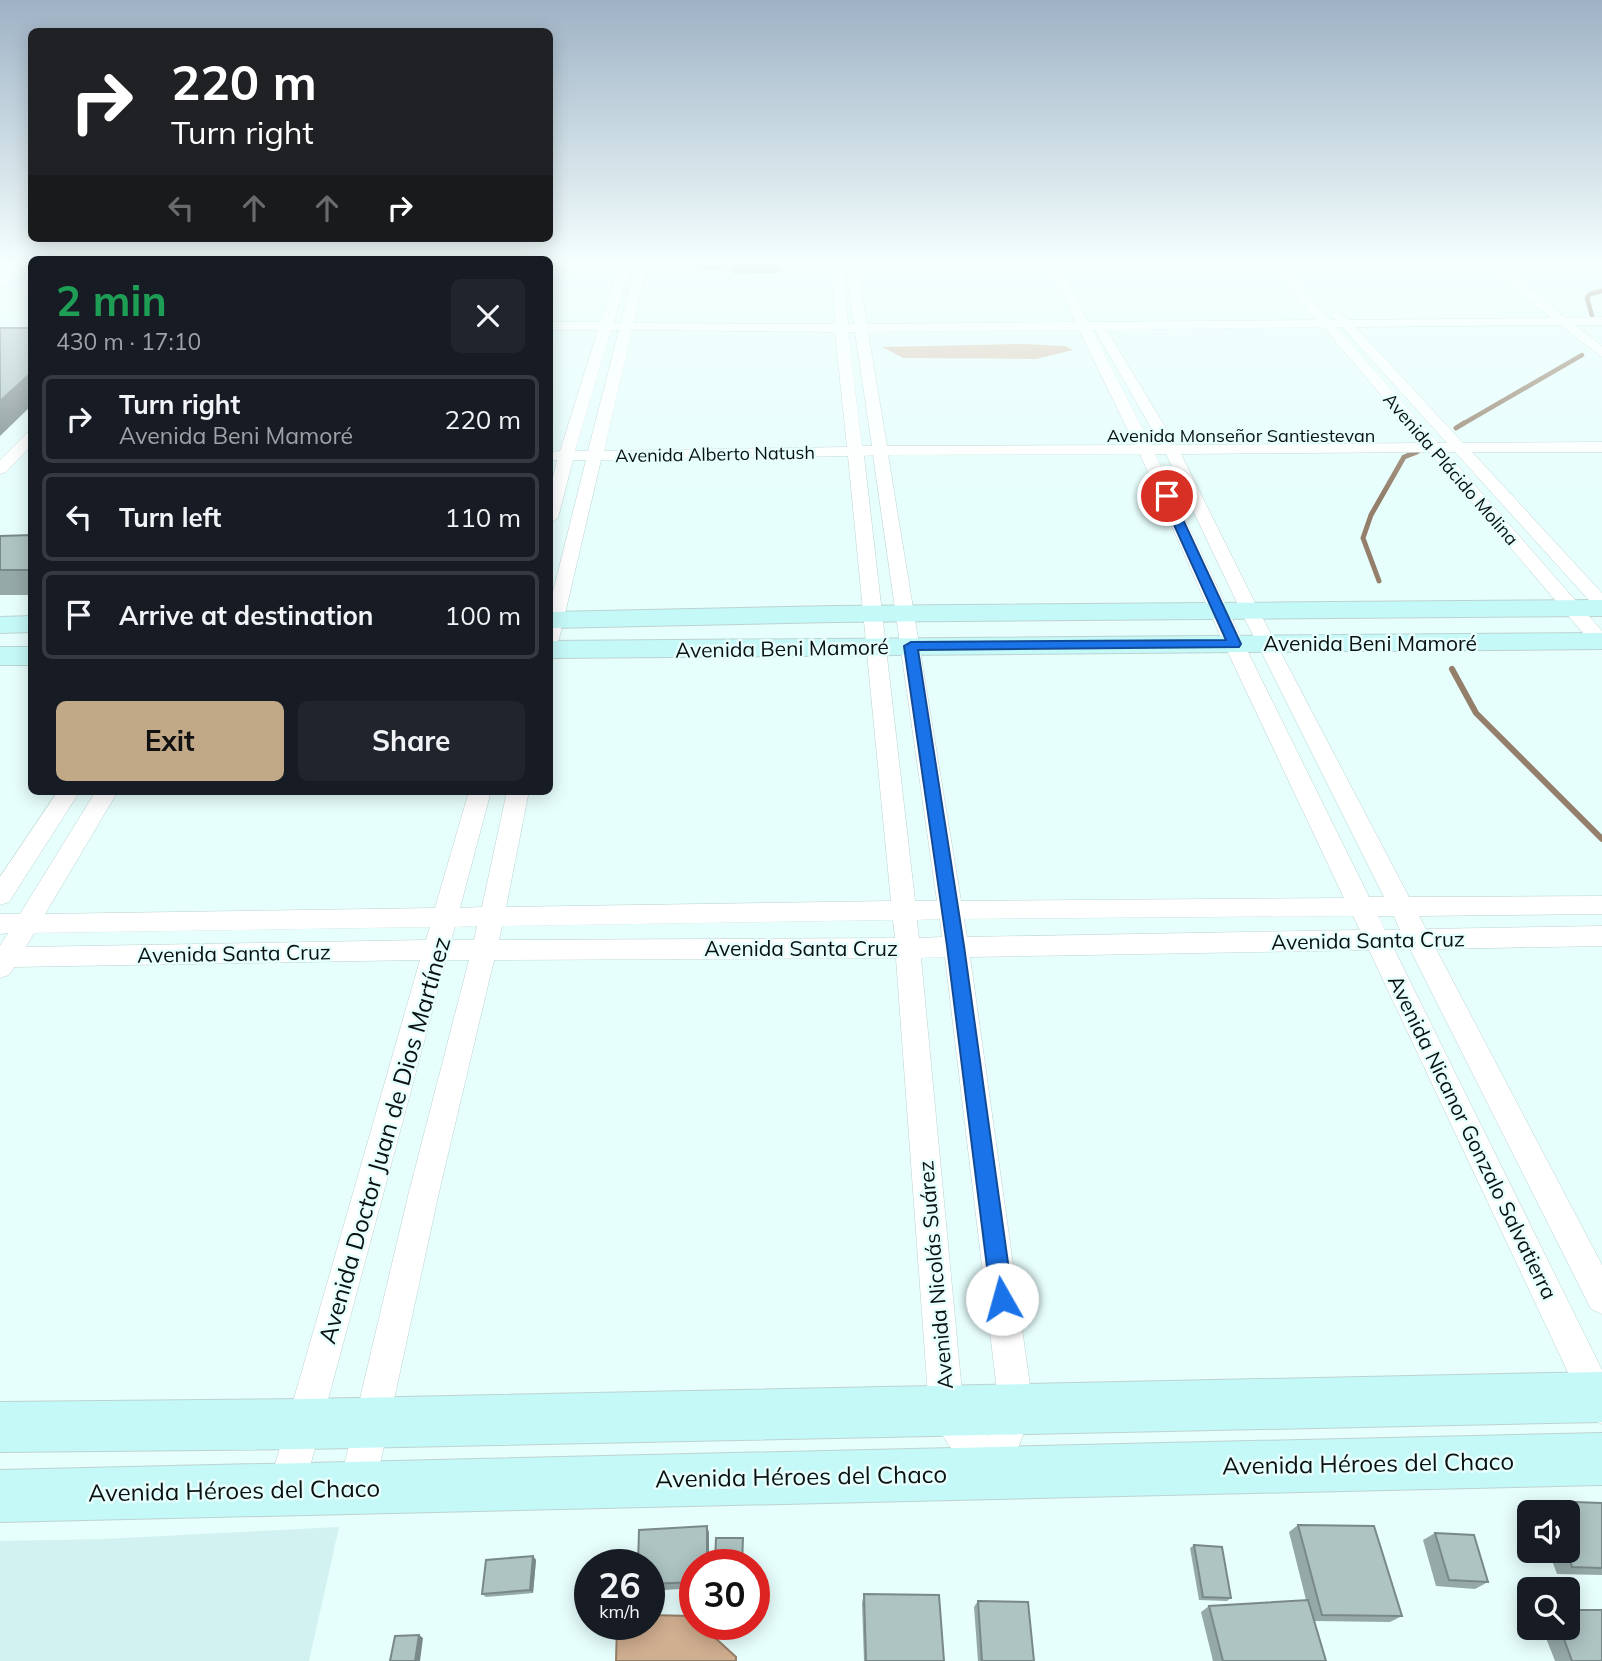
<!DOCTYPE html>
<html lang="en">
<head>
<meta charset="utf-8">
<style>
	body { margin:0; font-family:Mulish,sans-serif; background:#20242c; color:#f1f3f6; height:100vh; display:flex; flex-direction:column; font-size:26px; white-space:nowrap }
	* { box-sizing:border-box; margin:0 }
	p { font-size:23px; color:#9ea1a6 }
	.icon { flex:none; width:38px; height:38px; fill:none; stroke:currentColor; stroke-width:2; stroke-linecap:round; stroke-linejoin:round }
	.map { position:relative; flex:1; overflow:hidden }
	.panel { position:absolute; left:28px; top:256px; width:525px; height:539px; display:flex; flex-direction:column; background:#171b24; border-radius:10px; box-shadow:0 4px 18px #0003 }
	.panel>* { flex:none }
	.hud { position:absolute; left:28px; top:28px; width:525px; height:214px; border-radius:10px; box-shadow:0 4px 18px #0003; background:#202124; color:#fff; overflow:hidden }
	.fabs { position:absolute; left:1517px; top:1500px; display:grid; gap:14px }
	.fabs a { display:grid; place-items:center; width:63px; height:63px; border-radius:10px; background:#171b24; box-shadow:0 4px 18px #0003; font-size:35px }
	.speed { position:absolute; left:574px; top:1549px; display:flex; gap:14px; font-size:35px; font-weight:700; text-align:center }
	.speed>* { display:grid; place-content:center; width:91px; height:91px; border-radius:50%; background:#171b24; box-shadow:0 4px 18px #0003; line-height:1 }
	.speed small { font-size:18px; font-weight:400 }
	.speed .limit { border:10px solid #d22; background:#fff; color:#111 }
	.pin { position:absolute; display:grid; place-items:center; width:60px; height:60px; color:#fff; margin:-30px; border:4px solid #fff; border-radius:50%; box-shadow:0 2px 7px #0007 }
	.me { position:absolute; width:77px; margin:-38px; rotate:353deg; stroke-linejoin:round; filter:drop-shadow(0 0 5px #0008) }
	.turn { display:flex; align-items:center; gap:24px; height:147px; padding:0 28px; font-size:32px }
	.turn .icon { width:91px; height:91px; stroke-width:2.5 }
	.turn b { display:block; font-size:49px; line-height:60px }
	.lanes { display:flex; align-items:center; height:66px; padding:0 28px; background:#0003; justify-content:center; gap:35px; direction:ltr }
	.lanes .off { opacity:.35 }
	.round { display:grid; place-items:center; flex:none; width:74px; height:74px; border-radius:10px; background:#20242c }
	.overview { display:flex; align-items:center; justify-content:space-between; height:119px; padding:0 28px }
	h1 { font-size:42px; font-weight:700; line-height:52px; color:#1e9e55 }
	.cta { display:flex; gap:14px; margin-top:auto; padding:14px 28px }
	.cta a { flex:1; height:80px; border-radius:10px; background:#c1a988; color:#111; font-size:28px; font-weight:700; line-height:80px; text-align:center }
	.cta a+a { background:#20242c; color:#f1f3f6 }
	ul { padding:0; list-style:none }
	li { display:flex; align-items:center; gap:21px; height:88px; margin:0 14px 10px; padding:0 14px; border:4px solid #363941; border-radius:10px }
	li div { flex:1 }
	li b { display:block; font-size:26px }
	li em { font-style:normal }
	.map>svg:first-child { display:block }
</style>
</head>
<body>
<div class="map">
<svg width="1602" height="1661" viewBox="0 0 1602 1661">
	<rect width="100%" height="100%" fill="#e6fefc"/>
	<!-- built -->
	<path fill="#d1f2f0" d="M 339,1527 L 309,1661 L 0,1661 L 0,1541 L 104,1539 Z"/>
	<!-- green -->
	<path fill="#dbc6b3" d="M 1023,344 L 1065,346 L 1073,350 L 1036,359 L 903,358 L 882,347 Z"/>
	<!-- water -->
	<path fill="#d0ae90" stroke="#947f6a" stroke-width="2" d="M 649,1615 L 692,1616 L 695,1624 L 700,1624 L 736,1657 L 736,1661 L 616,1661 L 617,1624 L 649,1624 Z"/>
	<g fill="none" stroke-linecap="round" stroke-linejoin="round">
		<!-- stream-far2 -->
		<path stroke="#947f6a" stroke-width="4.5" d="M 1592,316 L 1587,298 L 1590,294 L 1602,291
			M 1461,425 L 1582,355"/>
		<!-- stream-far1 -->
		<path stroke="#947f6a" stroke-width="5" d="M 1456,428 L 1464,423
			M 1379,581 L 1363,538 L 1371,515 L 1404,457 L 1417,452"/>
		<!-- stream -->
		<path stroke="#947f6a" stroke-width="6" d="M 1452,669 L 1476,713 L 1602,839"/>
		<!-- street casing -->
		<g stroke="#bcd3d2" stroke-width="1">
			<path id="street" d="M 19,262 L 32,264 L 0,287 L 0,277 Z
				M 620,262 L 632,262 L 614,323 L 621,323 L 636,262 L 648,262 L 634,323 L 835,324 L 831,262 L 843,262 L 848,324 L 854,324 L 845,262 L 857,262 L 867,324 L 1076,322 L 1046,262 L 1058,262 L 1088,322 L 1316,320 L 1268,262 L 1280,262 L 1330,320 L 1335,320 L 1332,315 L 1338,311 L 1349,320 L 1551,318 L 1485,262 L 1498,262 L 1566,318 L 1602,317 L 1602,325 L 1575,325 L 1602,346 L 1602,357 L 1560,325 L 1356,327 L 1463,443 L 1602,442 L 1602,452 L 1472,452 L 1602,593 L 1602,609 L 1596,608 L 1455,452 L 1446,452 L 1602,631 L 1602,649 L 1595,647 L 1429,452 L 1181,454 L 1259,611 L 1409,897 L 1602,896 L 1602,914 L 1419,916 L 1426,929 L 1602,926 L 1602,946 L 1436,949 L 1602,1265 L 1602,1314 L 1591,1309 L 1410,949 L 1394,949 L 1602,1370 L 1602,1424 L 1590,1419 L 1369,950 L 970,957 L 1033,1407 L 1005,1484 L 992,1489 C 970,1480 938,1432 929,1409 L 896,958 L 494,960 L 439,1192 L 375,1487 L 370,1500 L 357,1505 L 344,1500 L 339,1487 L 409,1192 L 469,960 L 446,960 L 304,1489 L 299,1502 L 286,1507 L 273,1502 L 268,1489 L 420,960 L 14,967 L 9,975 L 0,978 L 0,946 L 8,933 L 0,934 L 0,914 L 20,914 L 96,791 L 118,791 L 45,914 L 435,908 L 469,791 L 491,791 L 460,908 L 482,907 L 507,791 L 529,791 L 506,907 L 891,901 L 848,456 L 601,460 L 559,639 L 557,643 L 550,645 L 550,604 L 586,460 L 573,460 L 558,518 L 550,523 L 550,489 L 557,460 L 550,460 L 550,452 L 560,451 L 598,330 L 550,330 L 550,322 L 601,322 ZM 1323,327 L 1422,443 L 1176,445 L 1107,330 ZM 1336,327 L 1342,327 L 1447,443 L 1438,443 ZM 611,330 L 619,330 L 588,451 L 575,451 ZM 632,330 L 835,332 L 847,447 L 604,451 ZM 1079,330 L 1135,445 L 887,446 L 868,332 ZM 1092,330 L 1097,330 L 1096,332 L 1161,445 L 1151,445 ZM 848,332 L 855,332 L 872,446 L 862,446 ZM 1140,454 L 1224,644 L 1344,898 L 961,901 L 888,455 ZM 1155,454 L 1166,454 L 1241,611 L 1384,897 L 1369,897 L 1244,644 ZM 873,455 L 937,901 L 915,901 L 864,456 ZM 1353,916 L 1360,930 L 967,937 L 964,919 ZM 1378,916 L 1394,916 L 1400,930 L 1385,930 ZM 940,919 L 942,937 L 919,938 L 917,920 ZM 893,920 L 895,938 L 499,940 L 502,926 ZM 477,926 L 474,940 L 451,940 L 455,927 ZM 430,927 L 426,940 L 26,947 L 34,933 ZM 945,957 L 999,1407 L 988,1436 L 963,1403 L 921,958 Z
				M 32,432 L 32,445 L 6,472 L 0,474 L 0,460 L 27,433 Z
				M 58,791 L 80,791 L 9,902 L 0,905 L 0,877 Z"/>
		</g>
		<!-- secondary casing -->
		<g stroke="#bcd3d2" stroke-width="2">
			<path id="secondary" d="M 1602,600 L 1602,616 L 835,622 L 550,628 L 550,612 L 835,606 Z
				M 32,616 L 32,632 L 0,633 L 0,617 Z
				M 1602,633 L 1602,649 L 550,658 L 550,641 Z
				M 0,647 L 32,647 L 32,665 L 0,665 Z
				M 1602,1372 L 1602,1422 L 305,1449 L 0,1452 L 0,1402 L 305,1399 Z
				M 1602,1433 L 1602,1485 L 0,1522 L 0,1470 Z"/>
		</g>
		<!-- street -->
		<use href="#street" fill="#fff" fill-rule="evenodd"/>
		<!-- secondary -->
		<use href="#secondary" fill="#c5f9f8" fill-rule="evenodd"/>
	</g>
	<!-- wall -->
	<path fill="#95a9a8" d="M 696,262 L 728,262 L 727,271 L 697,271 Z
		M 733,262 L 779,262 L 779,273 L 733,274 Z
		M 32,535 L 32,595 L 0,595 L 0,536 Z
		M 1546,1501 L 1602,1503 L 1602,1575 L 1557,1574 L 1548,1550 L 1568,1550 L 1568,1512 L 1534,1512 L 1532,1509 Z
		M 1298,1525 L 1402,1616 L 1390,1622 L 1314,1621 L 1326,1661 L 1213,1661 L 1201,1612 L 1209,1606 L 1306,1600 L 1289,1532 Z
		M 707,1526 L 709,1533 L 709,1564 L 695,1564 L 695,1588 L 649,1591 L 649,1564 Z
		M 1435,1533 L 1488,1582 L 1475,1589 L 1436,1586 L 1423,1540 Z
		M 1194,1545 L 1231,1598 L 1227,1601 L 1199,1600 L 1190,1548 Z
		M 533,1556 L 536,1560 L 533,1593 L 486,1597 L 482,1594 Z
		M 864,1594 L 944,1661 L 864,1661 L 862,1603 Z
		M 978,1601 L 1034,1661 L 978,1661 L 974,1607 Z
		M 1542,1628 L 1568,1628 L 1602,1661 L 1555,1661 Z"/>
	<!-- shaded-wall -->
	<path fill="#798988" d="M 32,372 L 32,405 L 0,436 L 0,401 Z
		M 707,1526 L 709,1533 L 709,1564 L 707,1564 Z
		M 533,1556 L 536,1560 L 533,1593 L 530,1590 Z
		M 419,1635 L 423,1638 L 420,1661 L 415,1661 Z"/>
	<!-- building -->
	<path fill="#adc4c3" stroke="#798988" stroke-width="2" d="M 0,328 L 32,328 L 32,372 L 0,401 Z
		M 32,535 L 32,570 L 0,570 L 0,536 Z
		M 1546,1501 L 1602,1503 L 1602,1568 L 1572,1567 L 1566,1550 L 1568,1550 L 1568,1512 L 1551,1512 Z
		M 1298,1525 L 1374,1526 L 1402,1616 L 1322,1615 Z
		M 707,1526 L 707,1564 L 695,1564 L 695,1582 L 649,1584 L 649,1564 L 638,1564 L 639,1530 Z
		M 1435,1533 L 1474,1535 L 1488,1582 L 1449,1580 Z
		M 716,1538 L 743,1538 L 742,1564 L 715,1564 Z
		M 1194,1545 L 1222,1547 L 1231,1598 L 1203,1597 Z
		M 533,1556 L 530,1590 L 482,1594 L 486,1560 Z
		M 864,1594 L 939,1595 L 944,1661 L 866,1661 Z
		M 1308,1600 L 1326,1661 L 1223,1661 L 1209,1606 Z
		M 978,1601 L 1028,1602 L 1034,1661 L 982,1661 Z
		M 1568,1610 L 1602,1610 L 1602,1661 L 1572,1661 L 1560,1628 L 1568,1628 Z
		M 419,1635 L 415,1661 L 390,1661 L 395,1636 Z"/>
	<!-- sky -->
	<linearGradient id="sky" x2="0" y2="1"><stop stop-color="#9eb2c5"/><stop offset="0.53" stop-color="#f4fffe"/><stop offset="1" stop-color="#f4fffe" stop-opacity="0"/></linearGradient>
	<rect width="1602" height="495" fill="url(#sky)"/>
	<!-- route -->
	<path fill="#1a73e8" stroke="#114b97" stroke-width="2" d="M 1167,492 L 1172,496 L 1241,644 L 1239,647 L 918,650 L 964,946 L 1013,1299 L 1010,1307 L 1002,1310 L 994,1307 L 991,1299 L 947,946 L 904,646 L 911,642 L 1226,640 L 1161,496 Z"/>
	<g text-anchor="middle" dominant-baseline="central" stroke-width="5" stroke-linejoin="round" paint-order="stroke">
		<!-- far-street labels -->
		<g font-size="18" fill="#091111" stroke="#e6fefc">
			<text x="1241" y="435">Avenida Monseñor Santiestevan</text>
			<text transform="translate(715 454) rotate(-1)">Avenida Alberto Natush</text>
			<text transform="translate(1451 469) rotate(49)">Avenida Plácido Molina</text>
		</g>
		<!-- street labels -->
		<g font-size="21" fill="#091111" stroke="#e6fefc">
			<text x="1370" y="643">Avenida Beni Mamoré</text>
			<text transform="translate(782 648) rotate(-1)">Avenida Beni Mamoré</text>
			<text transform="translate(1368 940) rotate(-1)">Avenida Santa Cruz</text>
			<text x="801" y="948">Avenida Santa Cruz</text>
			<text transform="translate(234 953) rotate(-1)">Avenida Santa Cruz</text>
			<text transform="translate(1473 1137) rotate(64)">Avenida Nicanor Gonzalo Salvatierra</text>
			<text transform="translate(935 1275) rotate(-95)">Avenida Nicolás Suárez</text>
		</g>
		<!-- near-street labels -->
		<g font-size="24" fill="#091111" stroke="#e6fefc">
			<text transform="translate(384 1140) rotate(-74)">Avenida Doctor Juan de Dios Martínez</text>
			<text transform="translate(1368 1463) rotate(-1)">Avenida Héroes del Chaco</text>
			<text transform="translate(801 1476) rotate(-1)">Avenida Héroes del Chaco</text>
			<text transform="translate(234 1490) rotate(-1)">Avenida Héroes del Chaco</text>
		</g>
	</g>
</svg>
<div class="fabs">
<a><svg class="icon" aria-label="sound" viewBox="0 0 24 24"><path d="M4 9h4l5-4v14l-5-4H4zM17 9q2 3 0 6"/></svg></a>
<a><svg class="icon" aria-label="search" viewBox="0 0 24 24"><circle cx="10" cy="10" r="6"/><path d="M15 15l6 6"/></svg></a>
</div>
<div class="speed"><div>26<small>km/h</small></div><div class="limit">30</div></div>
<div class="pin" style="left:1167px;top:496px;background:#d93025"><svg class="icon" aria-label="arrive" viewBox="0 0 24 24"><path d="M6 21V4h12l-3 4 3 4H6"/></svg></div>
<svg class="me" style="left:1002px;top:1299px" viewBox="-20 -20 40 40"><circle r="19" fill="#fff"/><path d="M0-13L10 11 0 6-10 11z" fill="#1a73e8"/></svg>
<div class="hud">
<div class="turn"><svg class="icon" aria-label="right" viewBox="0 0 24 24"><path d="M7 20v-9h11M14 6l5 5-5 5"/></svg><div><b>220 m</b>Turn right</div></div>
<div class="lanes"><svg class="icon off" aria-label="left" viewBox="0 0 24 24"><path d="M17 20v-9H6M10 6l-5 5 5 5"/></svg><svg class="icon off" aria-label="ahead" viewBox="0 0 24 24"><path d="M12 20V5M6 11l6-6 6 6"/></svg><svg class="icon off" aria-label="ahead" viewBox="0 0 24 24"><path d="M12 20V5M6 11l6-6 6 6"/></svg><svg class="icon" aria-label="right" viewBox="0 0 24 24"><path d="M7 20v-9h11M14 6l5 5-5 5"/></svg></div>
</div>
<section class="panel">
<div class="overview"><div><h1>2 min</h1><p>430 m · 17:10</p></div><a class="round"><svg class="icon" aria-label="close" viewBox="0 0 24 24"><path d="M6 6l12 12M18 6L6 18"/></svg></a></div>
<ul>
<li><svg class="icon" aria-label="right" viewBox="0 0 24 24"><path d="M7 20v-9h11M14 6l5 5-5 5"/></svg><div><b>Turn right</b><p>Avenida Beni Mamoré</p></div><em>220 m</em></li>
<li><svg class="icon" aria-label="left" viewBox="0 0 24 24"><path d="M17 20v-9H6M10 6l-5 5 5 5"/></svg><div><b>Turn left</b></div><em>110 m</em></li>
<li><svg class="icon" aria-label="arrive" viewBox="0 0 24 24"><path d="M6 21V4h12l-3 4 3 4H6"/></svg><div><b>Arrive at destination</b></div><em>100 m</em></li>
</ul>
<div class="cta"><a>Exit</a><a>Share</a></div>
</section>
</div>
</body>
</html>
